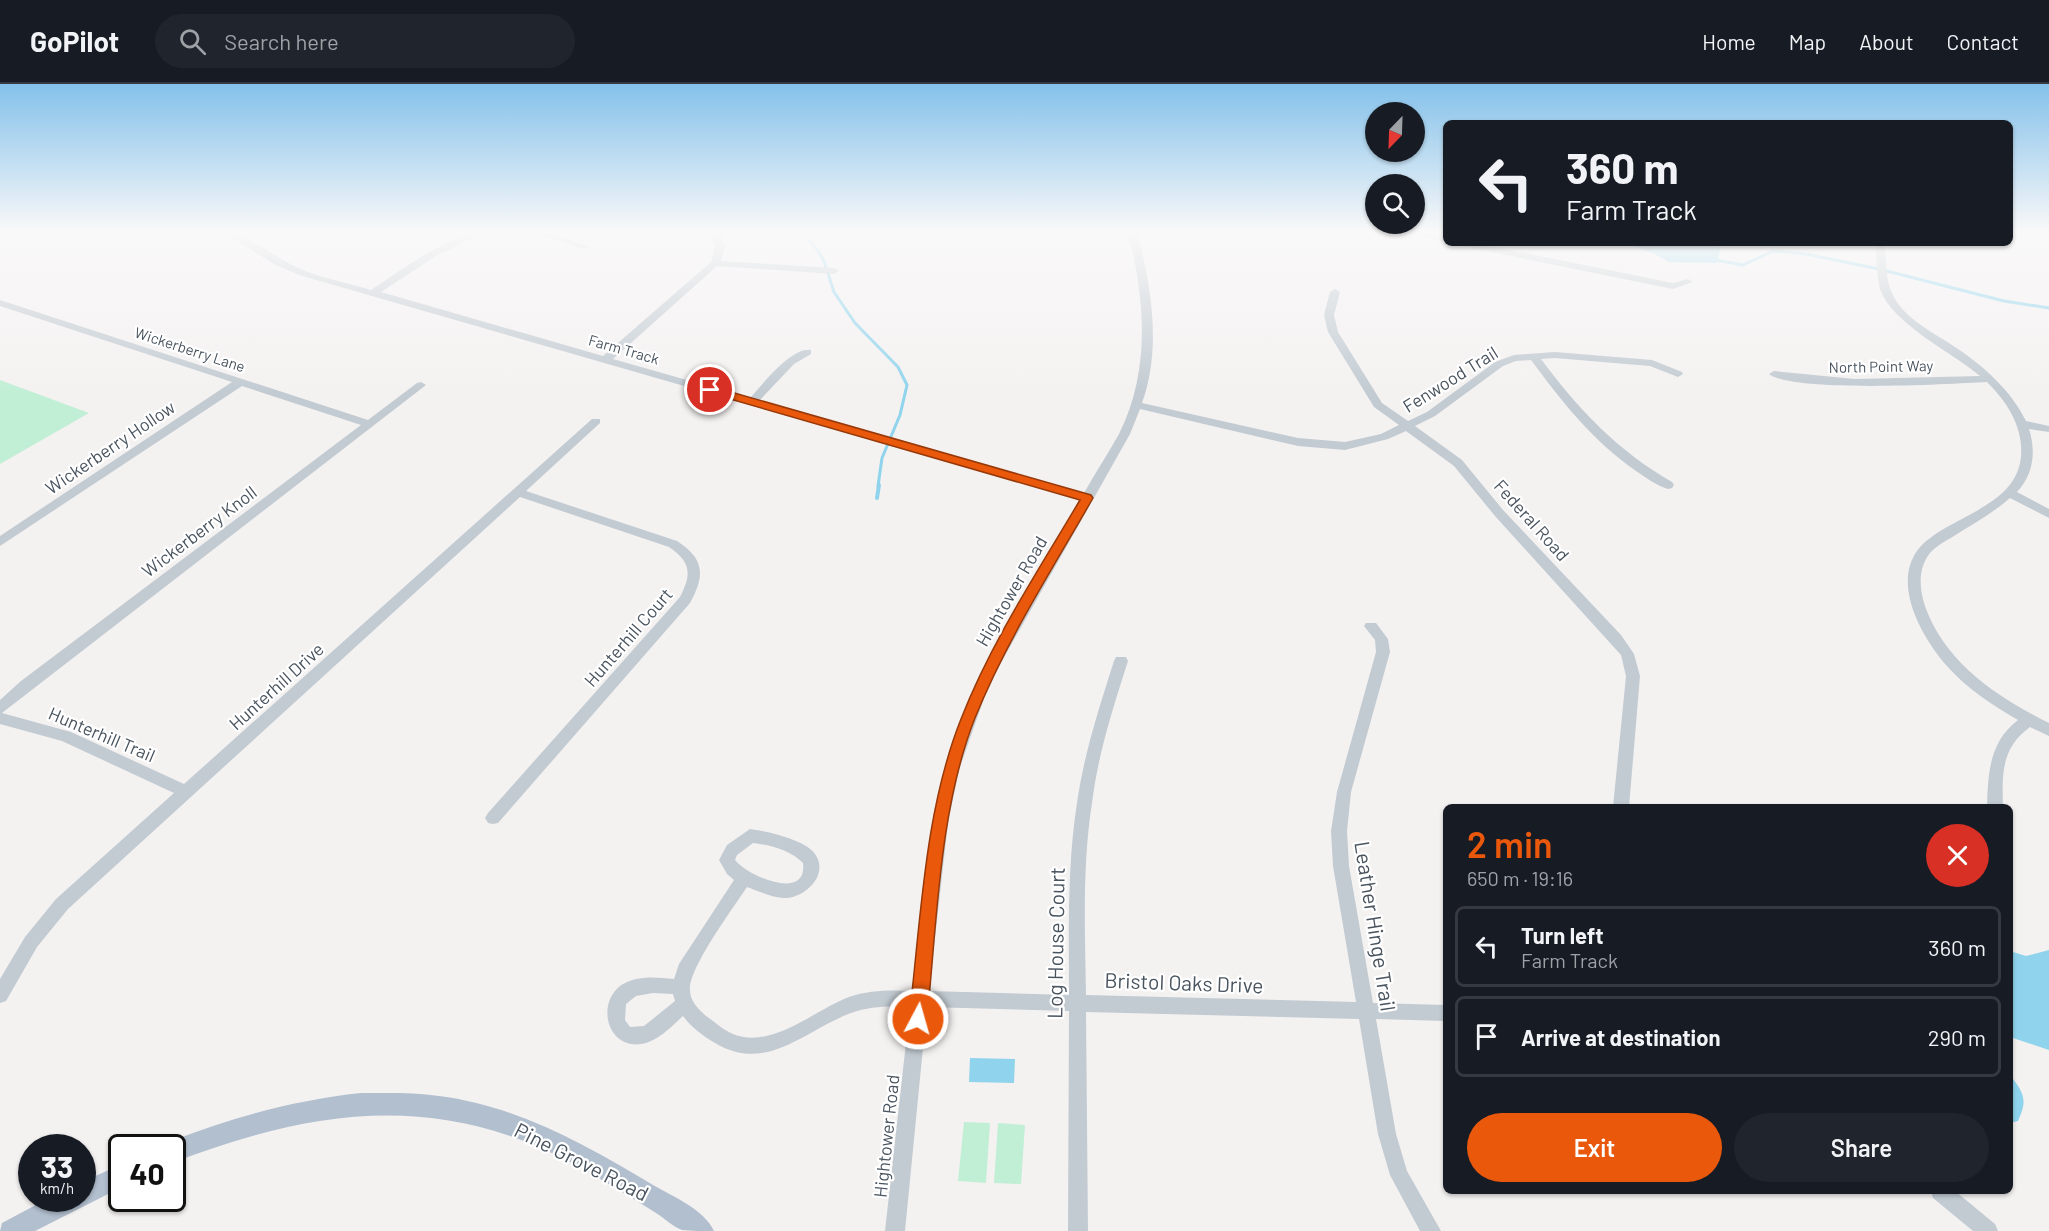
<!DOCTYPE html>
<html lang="en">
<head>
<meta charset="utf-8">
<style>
	body { margin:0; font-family:Barlow,sans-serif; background:#20242c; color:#f1f3f6; height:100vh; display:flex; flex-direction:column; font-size:22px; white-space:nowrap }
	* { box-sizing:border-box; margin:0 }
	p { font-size:20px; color:#9ea1a6 }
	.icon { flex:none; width:33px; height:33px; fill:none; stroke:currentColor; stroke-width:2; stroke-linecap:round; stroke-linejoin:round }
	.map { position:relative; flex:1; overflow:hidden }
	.sheet { position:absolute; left:1443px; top:720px; width:570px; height:390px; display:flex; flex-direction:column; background:#171b24; border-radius:9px; box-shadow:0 2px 4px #0004 }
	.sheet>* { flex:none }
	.guide { position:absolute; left:1443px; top:36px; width:570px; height:126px; border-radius:9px; box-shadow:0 2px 4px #0004; background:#171b24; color:#f1f3f6; overflow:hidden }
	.needle { width:39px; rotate:203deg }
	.buttons { position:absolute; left:1365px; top:18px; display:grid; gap:12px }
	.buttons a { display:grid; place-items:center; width:60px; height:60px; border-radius:50%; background:#171b24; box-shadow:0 2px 4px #0004; font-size:30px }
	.speed { position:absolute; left:18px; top:1050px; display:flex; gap:12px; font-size:30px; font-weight:700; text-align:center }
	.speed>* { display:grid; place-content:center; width:78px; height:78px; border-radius:50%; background:#171b24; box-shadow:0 2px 4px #0004; line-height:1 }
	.speed small { font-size:15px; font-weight:400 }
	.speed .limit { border:3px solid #111; border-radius:9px; background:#fff; color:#111 }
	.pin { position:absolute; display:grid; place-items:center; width:51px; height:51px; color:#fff; margin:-26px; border:3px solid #fff; border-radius:50%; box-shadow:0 2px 6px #0007 }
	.me { position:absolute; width:66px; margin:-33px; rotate:6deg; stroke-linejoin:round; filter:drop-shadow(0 0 4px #0008) }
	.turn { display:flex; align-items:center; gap:21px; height:126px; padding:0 24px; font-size:27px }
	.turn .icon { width:78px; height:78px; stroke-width:2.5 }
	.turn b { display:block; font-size:42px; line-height:51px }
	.round { display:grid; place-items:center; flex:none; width:63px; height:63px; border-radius:32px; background:#20242c }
	.head { display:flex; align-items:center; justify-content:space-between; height:102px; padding:0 24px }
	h1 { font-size:36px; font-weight:600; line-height:45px; color:#ea580c }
	.primary-button { display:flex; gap:12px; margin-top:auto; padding:12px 24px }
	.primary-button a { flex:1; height:69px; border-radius:36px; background:#ea580c; color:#fff; font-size:24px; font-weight:600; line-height:69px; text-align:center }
	.primary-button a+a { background:#20242c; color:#f1f3f6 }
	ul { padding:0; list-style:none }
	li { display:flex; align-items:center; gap:18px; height:81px; margin:0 12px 9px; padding:0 12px; border:3px solid #363941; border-radius:9px }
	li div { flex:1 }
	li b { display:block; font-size:22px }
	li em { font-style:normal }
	header { display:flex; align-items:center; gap:36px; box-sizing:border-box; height:84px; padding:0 30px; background:#171b24; border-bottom:2px solid #363941 }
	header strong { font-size:28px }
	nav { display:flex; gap:33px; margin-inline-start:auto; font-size:21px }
	.search { width:420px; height:54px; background:#20242c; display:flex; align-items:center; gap:15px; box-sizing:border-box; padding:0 21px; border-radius:33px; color:#9ea1a6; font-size:22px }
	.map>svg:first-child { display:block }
</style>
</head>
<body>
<header>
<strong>GoPilot</strong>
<div class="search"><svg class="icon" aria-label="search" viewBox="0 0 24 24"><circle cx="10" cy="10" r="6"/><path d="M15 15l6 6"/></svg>Search here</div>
<nav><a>Home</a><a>Map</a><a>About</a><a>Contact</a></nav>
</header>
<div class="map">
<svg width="2049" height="1147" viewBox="0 0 2049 1147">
	<rect width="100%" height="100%" fill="#f4f1f1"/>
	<!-- green -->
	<path fill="#c1efd5" d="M 0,296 L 89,329 L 0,380 Z
		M 964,1038 L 990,1039 L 986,1099 L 958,1097 Z
		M 998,1039 L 1025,1041 L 1021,1100 L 994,1099 Z"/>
	<!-- water -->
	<path fill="#8fd4ec" d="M 1622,159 L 1712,159 L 1721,163 L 1717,179 L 1669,178 L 1655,170 Z
		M 2049,866 L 2049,966 L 2010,953 L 2010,867 L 2026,872 Z
		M 970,974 L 1015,975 L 1014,999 L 969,998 Z
		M 2010,991 C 2024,1009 2028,1016 2018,1037 L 2010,1039 Z"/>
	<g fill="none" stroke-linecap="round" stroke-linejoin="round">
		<!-- stream-far1 -->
		<path stroke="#8fd4ec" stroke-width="3" d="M 801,148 L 816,164 L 824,177 L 834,208 L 855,239 L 898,283 L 907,301 L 900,331 L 882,374 L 878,402
			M 1715,176 L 1743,181 L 1773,167 L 1806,170 L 1879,185 L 2004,217 L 2049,224"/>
		<!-- stream -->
		<path stroke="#8fd4ec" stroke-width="4" d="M 877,414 L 879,401"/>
		<!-- minor -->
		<path fill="#c2cbd2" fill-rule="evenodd" d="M 223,148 C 244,148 280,177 303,186 C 325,195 349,199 371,206 C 400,187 451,148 485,148 L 436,172 L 381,208 L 603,272 L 711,178 L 715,163 L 710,148 L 720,148 L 725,163 L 721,177 L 834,184 L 839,187 L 834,190 L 717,182 L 613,275 L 750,314 C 763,300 791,263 811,266 L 811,270 L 794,280 L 759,317 L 1084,409 C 1095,389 1108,370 1119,350 C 1151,286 1145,215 1128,148 L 1138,148 L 1139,155 C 1152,207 1161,267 1142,319 L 1298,354 L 1345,358 L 1381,350 L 1399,341 L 1374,323 L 1328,248 L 1324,231 L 1330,208 L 1335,205 L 1340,208 L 1334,231 L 1338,248 L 1382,319 L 1408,337 L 1427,328 L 1495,278 L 1514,271 L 1555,268 L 1652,276 L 1682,288 L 1683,290 L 1678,293 L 1650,282 L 1555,274 L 1541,275 C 1578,325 1618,367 1672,398 L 1674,401 L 1672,404 L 1668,405 C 1657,402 1645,393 1636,387 C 1593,357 1562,318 1531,276 L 1516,277 L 1503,282 L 1435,332 L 1415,342 L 1462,376 L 1503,426 L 1621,551 L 1634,570 L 1640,592 L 1629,723 L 1613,723 L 1626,592 L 1621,571 L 1495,432 L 1454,382 L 1406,347 L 1388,355 L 1345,366 L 1298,362 L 1140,325 L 1130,350 L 989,600 L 959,686 L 948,739 L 929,907 L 1069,911 C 1069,847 1067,782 1077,719 C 1084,670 1099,624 1114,577 L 1116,573 L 1126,573 L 1128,577 C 1113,624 1098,670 1092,719 C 1082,783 1085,847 1086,911 L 1356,918 L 1333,782 L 1331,747 L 1337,708 L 1376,568 L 1375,556 L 1364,542 L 1366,539 L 1376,539 L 1388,555 L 1390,568 L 1351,708 L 1347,747 L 1349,782 L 1373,919 L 1446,921 L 1446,937 L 1376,935 L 1396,1050 L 1407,1087 L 1441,1147 L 1420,1147 L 1390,1091 L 1378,1050 L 1359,935 L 1086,928 L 1088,1147 L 1068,1147 L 1069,927 L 927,923 L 905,1147 L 885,1147 L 910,923 C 890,922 871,922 851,929 C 805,946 767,990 715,959 C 703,952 691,943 683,932 C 671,943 657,958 641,960 C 608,965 596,921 620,902 C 635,891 656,893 674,895 L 679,880 L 734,796 L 727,790 L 719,776 L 727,761 L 750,745 C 766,747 806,756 815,770 C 830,791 804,815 783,814 C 771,813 758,807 747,803 C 734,823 688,885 690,906 C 690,917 698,925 706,932 C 715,938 723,946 733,950 C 772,966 814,926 849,913 C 870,906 890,906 912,907 L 926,780 L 932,739 L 945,686 L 975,600 L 1080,416 L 299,191 L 274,180 ZM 753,759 C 770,761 790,766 803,779 C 808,818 747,792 735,776 L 737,771 ZM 653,909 L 673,910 L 675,917 L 644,942 L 630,943 L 625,936 L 626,920 L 636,912 Z
			M 533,148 L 547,148 L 590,163 L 582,165 Z
			M 1403,148 L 1421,148 L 1446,153 L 1446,159 Z
			M 1457,159 L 1476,159 L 1673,199 L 1688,195 L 1693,198 L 1673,205 L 1462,162 Z
			M 1875,159 L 1885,159 C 1886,175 1885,194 1892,209 C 1903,235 1935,249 1958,265 C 1986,284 2011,307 2026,337 L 2049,342 L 2049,348 L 2029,345 C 2036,367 2034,390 2017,408 L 2049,425 L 2049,434 L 2010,414 C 1994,428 1975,439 1957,450 C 1948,456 1937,461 1930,469 C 1918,484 1919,504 1925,522 C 1945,579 1997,613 2049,639 L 2049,652 L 2030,643 C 2001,664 2002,690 2003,723 L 1987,723 C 1988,690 1989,658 2018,636 C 1992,621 1966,604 1946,581 C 1920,551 1887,492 1925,458 C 1960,428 2026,419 2021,361 C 2019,336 2004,315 1987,298 C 1949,300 1793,309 1769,290 L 1774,287 L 1855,295 L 1980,292 C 1952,268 1892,240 1880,205 C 1876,190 1877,174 1875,159 Z
			M 0,216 L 368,336 L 417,299 L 421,298 L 426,301 L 2,629 L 71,648 L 184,700 L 592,335 L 600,335 L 600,339 L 526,407 L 677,457 C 705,475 705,492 690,519 L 498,739 L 493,740 L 488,739 L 485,734 L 488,729 L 680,513 C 692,490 691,478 669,463 L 520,413 L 68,825 L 37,863 L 6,917 L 0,919 L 0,895 L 25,853 L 56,815 L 174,709 L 62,657 L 0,640 L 0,616 L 21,597 L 361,341 L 242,302 L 0,462 L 0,452 L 232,298 L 0,222 Z
			M 1931,1107 L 1955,1107 L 1995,1140 L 1998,1147 L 1973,1147 L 1933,1114 Z"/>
		<!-- major -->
		<path fill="#b2bfcf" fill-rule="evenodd" d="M 361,1009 C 387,1009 413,1008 439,1012 C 518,1022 586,1061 653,1101 C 672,1112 705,1126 714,1147 C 705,1147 690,1147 682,1146 C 673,1143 664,1134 656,1129 C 631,1113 606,1098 581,1084 C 442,1006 315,1024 172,1079 L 172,1064 L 163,1064 L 164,1060 L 172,1057 C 234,1033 295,1016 361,1009 Z
			M 122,1080 L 122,1103 L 35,1147 L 0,1147 L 2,1139 L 49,1114 L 82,1114 L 82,1098 Z"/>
	</g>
	<!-- sky -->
	<linearGradient id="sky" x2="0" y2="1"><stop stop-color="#84c1ea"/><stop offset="0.48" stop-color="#faf9f9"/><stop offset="1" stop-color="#faf9f9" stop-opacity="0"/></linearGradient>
	<rect width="2049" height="309" fill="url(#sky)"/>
	<!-- route -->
	<path fill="#ea580c" stroke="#983908" stroke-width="1.5" d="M 710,302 L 1091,411 L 1093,414 C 1052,486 1006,557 975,634 C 939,725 937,838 927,935 L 924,941 L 918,943 L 912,941 L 909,935 C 921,836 924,728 961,635 C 991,558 1038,487 1080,416 L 706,308 L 704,306 Z"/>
	<g text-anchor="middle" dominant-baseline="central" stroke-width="4.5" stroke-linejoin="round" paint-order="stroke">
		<!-- far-street labels -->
		<g font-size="15" fill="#49545f" stroke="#fff">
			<text transform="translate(190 265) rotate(18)">Wickerberry Lane</text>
			<text transform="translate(624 265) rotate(16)">Farm Track</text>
			<text transform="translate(1881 282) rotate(-1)">North Point Way</text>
		</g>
		<!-- street labels -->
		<g font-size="18" fill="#49545f" stroke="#fff">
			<text transform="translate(1450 295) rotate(-32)">Fenwood Trail</text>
			<text transform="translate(110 363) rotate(-34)">Wickerberry Hollow</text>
			<text transform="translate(1532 436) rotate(48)">Federal Road</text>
			<text transform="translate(199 447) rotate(-37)">Wickerberry Knoll</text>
			<text transform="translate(1011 507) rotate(-60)">Hightower Road</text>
			<text transform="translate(628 553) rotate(-49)">Hunterhill Court</text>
			<text transform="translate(276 602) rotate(-42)">Hunterhill Drive</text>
			<text transform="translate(102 650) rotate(23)">Hunterhill Trail</text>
			<text transform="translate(886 1052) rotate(-84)">Hightower Road</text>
		</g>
		<!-- near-street labels -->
		<g font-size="21" fill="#49545f" stroke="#fff">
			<text transform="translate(1376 842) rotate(81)">Leather Hinge Trail</text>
			<text transform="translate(1055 859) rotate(-89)">Log House Court</text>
			<text transform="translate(1184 898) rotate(2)">Bristol Oaks Drive</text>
			<text transform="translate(582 1077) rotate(27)">Pine Grove Road</text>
		</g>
	</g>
</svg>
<div class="buttons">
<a><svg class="needle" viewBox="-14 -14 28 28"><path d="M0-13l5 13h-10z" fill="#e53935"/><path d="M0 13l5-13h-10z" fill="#9ea1a6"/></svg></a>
<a><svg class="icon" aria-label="search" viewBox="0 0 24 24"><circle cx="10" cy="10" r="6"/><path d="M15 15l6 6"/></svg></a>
</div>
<div class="speed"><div>33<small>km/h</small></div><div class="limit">40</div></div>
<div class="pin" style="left:710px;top:306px;background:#d93025"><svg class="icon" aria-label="arrive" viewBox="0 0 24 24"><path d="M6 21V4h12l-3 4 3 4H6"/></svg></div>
<svg class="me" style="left:918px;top:935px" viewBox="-20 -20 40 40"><circle r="17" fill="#ea580c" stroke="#fff" stroke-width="3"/><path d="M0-11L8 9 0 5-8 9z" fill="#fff"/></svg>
<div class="guide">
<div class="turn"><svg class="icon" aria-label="left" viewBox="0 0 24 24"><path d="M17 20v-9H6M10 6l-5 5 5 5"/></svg><div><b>360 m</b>Farm Track</div></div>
</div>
<section class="sheet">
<div class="head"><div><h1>2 min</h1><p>650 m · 19:16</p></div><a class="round" style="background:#d93025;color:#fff"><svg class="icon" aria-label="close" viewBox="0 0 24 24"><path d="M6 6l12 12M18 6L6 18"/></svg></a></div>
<ul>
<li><svg class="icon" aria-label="left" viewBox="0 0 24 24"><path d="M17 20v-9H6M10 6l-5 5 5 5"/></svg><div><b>Turn left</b><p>Farm Track</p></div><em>360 m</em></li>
<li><svg class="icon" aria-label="arrive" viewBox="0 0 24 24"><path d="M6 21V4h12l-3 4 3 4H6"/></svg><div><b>Arrive at destination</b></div><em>290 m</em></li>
</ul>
<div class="primary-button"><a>Exit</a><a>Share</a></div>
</section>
</div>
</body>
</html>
